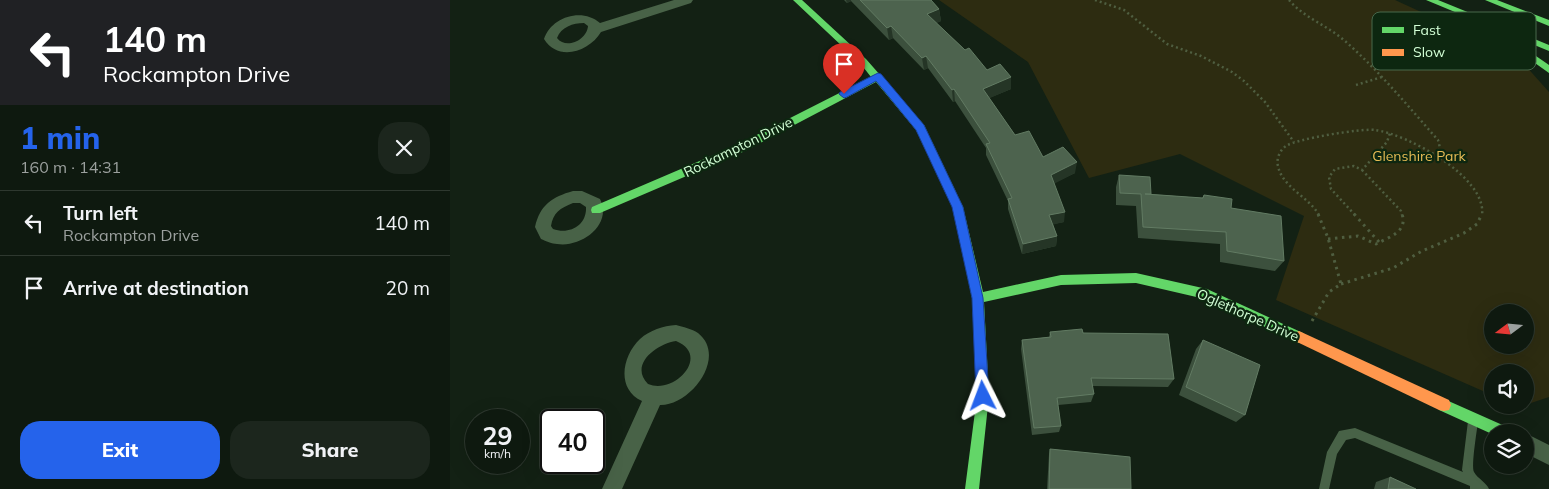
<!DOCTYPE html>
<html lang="en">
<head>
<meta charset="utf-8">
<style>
	body { margin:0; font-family:Mulish,sans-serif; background:#1c261d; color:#f1f3f6; height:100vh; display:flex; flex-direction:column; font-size:19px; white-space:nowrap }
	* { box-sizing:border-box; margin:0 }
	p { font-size:16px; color:#9ba09e }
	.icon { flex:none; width:28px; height:28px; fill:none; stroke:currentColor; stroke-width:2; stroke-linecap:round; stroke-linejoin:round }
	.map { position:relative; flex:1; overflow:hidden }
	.details { display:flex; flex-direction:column; background:#0e190f; width:450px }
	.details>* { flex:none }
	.top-card { background:#202124; color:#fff; overflow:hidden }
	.needle { width:32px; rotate:254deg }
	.tools { position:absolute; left:1034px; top:304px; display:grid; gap:10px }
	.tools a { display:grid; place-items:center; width:50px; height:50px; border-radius:50%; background:#0e190f; box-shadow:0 5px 20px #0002,0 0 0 1px #2e382f; font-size:25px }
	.speed { position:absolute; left:15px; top:409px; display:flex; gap:10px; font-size:25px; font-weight:700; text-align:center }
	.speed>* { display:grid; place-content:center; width:65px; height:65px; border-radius:50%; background:#0e190f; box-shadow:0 5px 20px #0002,0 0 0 1px #2e382f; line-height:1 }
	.speed small { font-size:12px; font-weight:400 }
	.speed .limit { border:2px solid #111; border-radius:8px; background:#fff; color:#111 }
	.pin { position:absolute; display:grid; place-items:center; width:42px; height:42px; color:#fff; margin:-51px -21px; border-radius:50% 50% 50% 0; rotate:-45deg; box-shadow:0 0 5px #0007 }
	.pin .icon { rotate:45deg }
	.me { position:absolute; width:55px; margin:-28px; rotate:357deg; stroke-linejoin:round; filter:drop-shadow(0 0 4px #0008) }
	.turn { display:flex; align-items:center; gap:18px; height:105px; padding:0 20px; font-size:22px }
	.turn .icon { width:65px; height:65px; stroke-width:2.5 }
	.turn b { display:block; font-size:35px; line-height:42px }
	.round { display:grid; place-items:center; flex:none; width:52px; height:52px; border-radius:20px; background:#1c261d }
	.head { display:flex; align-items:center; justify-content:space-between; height:85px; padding:0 20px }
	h1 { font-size:30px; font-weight:800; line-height:38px; color:#2563eb }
	.button { display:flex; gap:10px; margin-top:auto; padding:10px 20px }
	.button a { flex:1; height:58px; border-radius:20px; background:#2563eb; color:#fff; font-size:20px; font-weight:800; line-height:58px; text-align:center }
	.button a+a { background:#1c261d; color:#f1f3f6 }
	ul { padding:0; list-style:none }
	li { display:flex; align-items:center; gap:15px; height:65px; padding:0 20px; border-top:1px solid #2e382f }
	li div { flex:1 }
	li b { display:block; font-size:19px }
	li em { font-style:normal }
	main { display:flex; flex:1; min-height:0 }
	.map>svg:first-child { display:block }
</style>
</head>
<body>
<main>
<section class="details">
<div class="top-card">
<div class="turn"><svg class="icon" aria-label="left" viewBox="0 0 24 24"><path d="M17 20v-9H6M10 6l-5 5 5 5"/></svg><div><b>140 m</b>Rockampton Drive</div></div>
</div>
<div class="head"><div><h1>1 min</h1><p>160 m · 14:31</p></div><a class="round"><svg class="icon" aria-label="close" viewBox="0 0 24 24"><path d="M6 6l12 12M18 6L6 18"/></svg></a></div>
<ul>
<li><svg class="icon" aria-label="left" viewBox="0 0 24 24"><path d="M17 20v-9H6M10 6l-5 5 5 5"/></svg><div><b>Turn left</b><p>Rockampton Drive</p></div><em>140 m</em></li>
<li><svg class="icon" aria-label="arrive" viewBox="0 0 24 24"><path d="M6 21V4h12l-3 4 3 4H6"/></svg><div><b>Arrive at destination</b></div><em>20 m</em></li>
</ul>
<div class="button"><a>Exit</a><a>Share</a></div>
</section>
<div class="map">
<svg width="1099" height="489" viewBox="0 0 1099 489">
	<rect width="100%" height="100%" fill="#132114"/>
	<!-- green -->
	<path fill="#2d2c11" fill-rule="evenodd" d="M 489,0 L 945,0 L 1043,45 L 1073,63 L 1099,92 L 1099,397 L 1075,405 L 1075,372 L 1042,372 L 1042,395 L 826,300 L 854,216 L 730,154 L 639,178 L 578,62 ZM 1042,312 L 1075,312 L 1075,345 L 1042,345 Z"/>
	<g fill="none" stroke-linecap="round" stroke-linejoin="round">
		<!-- path-far1 -->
		<path stroke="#4f5e40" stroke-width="2.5" stroke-dasharray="2 3" stroke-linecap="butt" d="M 645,0 L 674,10 L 717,44 L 751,56 L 782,72 L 794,81 L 815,102 L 844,142
			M 839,0 C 854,18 877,25 895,41 C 929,71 958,106 988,140 L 990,148 L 987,157
			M 906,85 L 932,77
			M 912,170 L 951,211 L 952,215
			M 869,215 C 859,197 832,187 828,166 C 826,159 830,150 836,146 C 845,139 913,128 925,130 C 957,134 1037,177 1032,215
			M 905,215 L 881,189 L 879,177 L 885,169 L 904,166 L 912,170 L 937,142 L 940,133"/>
		<!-- path -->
		<path stroke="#4f5e40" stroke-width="3" stroke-dasharray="2.5 4.5" stroke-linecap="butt" d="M 868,214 L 878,238 L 891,284
			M 904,214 L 929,242
			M 878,239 L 908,236 L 926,244 C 939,237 958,232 952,214
			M 891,284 L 943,268 L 972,251 L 1014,233 L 1027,224 L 1032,214
			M 862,321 L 879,292 L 891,284"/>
		<!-- lane -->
		<path fill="#486247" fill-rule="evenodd" d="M 1023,416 L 1027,417 L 1028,421 C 1027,431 1021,465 1024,472 C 1028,479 1036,482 1039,489 L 1020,489 L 1020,486 L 905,438 L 896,440 L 887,454 L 879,489 L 869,489 L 877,452 L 889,431 L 905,428 L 1013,472 L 1012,470 L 1018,421 L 1019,417 Z"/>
		<!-- street -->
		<path fill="#486247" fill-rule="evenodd" d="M 224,0 L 243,0 L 241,3 L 151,32 C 139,52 108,62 94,39 C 101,17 132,7 150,23 ZM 134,23 L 138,26 C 137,40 116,50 107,38 C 111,27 123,23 134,23 Z
			M 123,191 L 132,191 L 150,199 C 163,225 131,248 107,244 C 102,244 96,241 91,239 L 85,227 C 90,205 102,197 123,191 ZM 123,203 L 130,203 L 136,207 C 137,225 120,235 103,229 L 101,226 C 103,213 110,208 123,203 Z
			M 226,325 C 233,327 242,329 248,333 C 278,357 240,406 210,405 L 172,489 L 152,489 L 192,401 C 166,389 172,356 190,339 C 200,330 213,326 226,325 ZM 226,341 C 261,355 225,395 198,384 C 179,365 206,344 226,341 Z
			M 1075,433 L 1099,445 L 1099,465 L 1075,453 Z"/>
		<!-- fast -->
		<path fill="#63d668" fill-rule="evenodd" d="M 343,0 L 352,0 L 416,59 L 474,125 L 513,207 L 533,292 L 611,275 L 686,273 L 757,289 L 853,333 L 855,337 L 853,341 L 849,343 L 845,341 L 755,299 L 686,283 L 611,285 L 534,302 L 539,396 L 529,489 L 515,489 L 527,396 L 522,298 L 503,207 L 466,130 L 426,82 L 295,151 L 150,213 L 142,213 L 141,210 L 142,207 L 287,145 L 421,77 L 410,63 Z
			M 976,0 L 988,0 L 1099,45 L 1099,51 Z
			M 1035,0 L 1047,0 L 1099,20 L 1099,26 Z
			M 1064,41 L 1099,65 L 1099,73 L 1061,46 L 1059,44 Z
			M 994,399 L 1057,427 L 1058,432 L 1042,432 L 1042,434 L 989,410 L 987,405 L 989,400 Z"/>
		<!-- slow -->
		<path fill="#ff974d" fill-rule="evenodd" d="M 849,331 L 999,400 L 1001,405 L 999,410 L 994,411 L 989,410 L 845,341 L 843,337 L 845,333 Z"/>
	</g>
	<!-- wall -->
	<path fill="#3c503d" d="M 394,0 L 481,0 L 489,9 L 491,21 L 486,23 L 537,70 L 561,89 L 539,98 L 565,135 L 593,157 L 625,173 L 604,183 L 614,222 L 603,224 L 607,236 L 606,246 L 572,254 L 558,209 L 558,201 L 536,155 L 536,148 L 505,101 L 503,102 L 478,68 L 474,70 L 443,38 L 439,40 L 401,1 L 397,3 Z
		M 669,175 L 701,194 L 752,198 L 754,195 L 781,208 L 834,261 L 825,271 L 770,262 L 770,244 L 688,238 L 686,206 L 666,205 L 666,187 Z
		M 600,332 L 633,333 L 724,379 L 718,387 L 642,386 L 644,394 L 641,402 L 608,405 L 611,426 L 609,432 L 582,435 L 571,349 L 572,340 L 599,337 Z
		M 753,340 L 795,415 L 786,422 L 729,395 L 746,349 Z
		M 600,449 L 681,489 L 597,489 L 599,454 Z
		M 940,477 L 966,489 L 924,489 L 926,482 Z"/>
	<!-- shaded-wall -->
	<path fill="#253526" d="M 396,0 L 401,0 L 401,1 L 397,3 Z
		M 489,9 L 491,21 L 479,27 L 477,14 Z
		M 441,26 L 443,38 L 439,40 L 437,28 Z
		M 476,56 L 478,68 L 474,70 L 472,58 Z
		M 561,77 L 561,89 L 533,101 L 533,89 Z
		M 504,89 L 505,101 L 503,102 L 502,90 Z
		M 627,162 L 625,173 L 600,186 L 601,175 Z
		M 615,212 L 614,222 L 598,226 L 599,215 Z
		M 607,236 L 606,246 L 572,254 L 573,244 Z"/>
	<!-- building -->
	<path fill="#4d634e" stroke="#627b63" d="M 410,0 L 481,0 L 489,9 L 477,14 L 515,50 L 519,48 L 537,70 L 550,64 L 561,77 L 533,89 L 565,135 L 579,131 L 593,157 L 613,147 L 627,162 L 601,175 L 615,212 L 599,215 L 607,236 L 573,244 L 558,199 L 562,198 L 536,144 L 540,143 L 504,89 L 502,90 L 476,56 L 472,58 L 441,26 L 437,28 Z
		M 669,175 L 700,177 L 701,194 L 695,194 L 753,198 L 754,195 L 782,199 L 781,208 L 831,216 L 834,261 L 777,251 L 776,232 L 693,227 L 691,194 L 670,193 Z
		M 632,329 L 633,333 L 718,334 L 724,379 L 641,378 L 644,394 L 607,398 L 611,426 L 584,428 L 572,340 L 601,337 L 600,332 Z
		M 753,340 L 810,365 L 795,415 L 736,387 Z
		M 600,449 L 680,457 L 681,489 L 599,489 Z
		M 940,477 L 966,489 L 938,489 Z"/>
	<!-- route -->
	<path fill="#2563eb" stroke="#184099" d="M 428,73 L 431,74 L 474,125 L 513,207 L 533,298 L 539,396 L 537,401 L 533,403 L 528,401 L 526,396 L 522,298 L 502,207 L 466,130 L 426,81 L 397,97 L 394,98 L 389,94 L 390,92 Z"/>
	<g text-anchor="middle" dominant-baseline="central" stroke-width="4.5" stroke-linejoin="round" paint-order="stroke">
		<!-- street labels -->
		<g font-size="14" fill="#d3ffd6" stroke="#0d2710">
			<text transform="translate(288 147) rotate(-26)">Rockampton Drive</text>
			<text transform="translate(798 315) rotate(24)">Oglethorpe Drive</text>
		</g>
		<!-- park labels -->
		<g font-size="14" fill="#e8bc55" stroke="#0d2710">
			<text x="969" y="156">Glenshire Park</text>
		</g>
	</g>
	<!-- legend -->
	<rect x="922" y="12" width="164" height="58" rx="8" fill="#0d2710" stroke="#48684b" stroke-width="1"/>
	<rect x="932" y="27" width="22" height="6" fill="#63d668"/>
	<rect x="932" y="49" width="22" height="7" fill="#ff974d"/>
	<g font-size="14" fill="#d3ffd6">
		<text x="963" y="35">Fast</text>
		<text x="963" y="57">Slow</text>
	</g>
</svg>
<div class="tools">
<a><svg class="needle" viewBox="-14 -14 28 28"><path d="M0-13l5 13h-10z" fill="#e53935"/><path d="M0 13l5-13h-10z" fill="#9ba09e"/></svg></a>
<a><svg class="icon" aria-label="sound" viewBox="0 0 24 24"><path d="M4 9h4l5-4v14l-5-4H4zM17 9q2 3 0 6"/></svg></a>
<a><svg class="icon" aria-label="layers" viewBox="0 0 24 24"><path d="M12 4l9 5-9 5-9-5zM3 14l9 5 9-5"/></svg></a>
</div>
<div class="speed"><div>29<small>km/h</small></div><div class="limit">40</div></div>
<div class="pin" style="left:394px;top:94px;background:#d93025"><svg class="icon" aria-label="arrive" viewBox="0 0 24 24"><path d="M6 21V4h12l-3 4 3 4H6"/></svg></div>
<svg class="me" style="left:533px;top:396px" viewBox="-20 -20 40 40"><path d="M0-17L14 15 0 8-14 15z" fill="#2563eb" stroke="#fff" stroke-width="4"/></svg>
</div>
</main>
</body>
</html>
